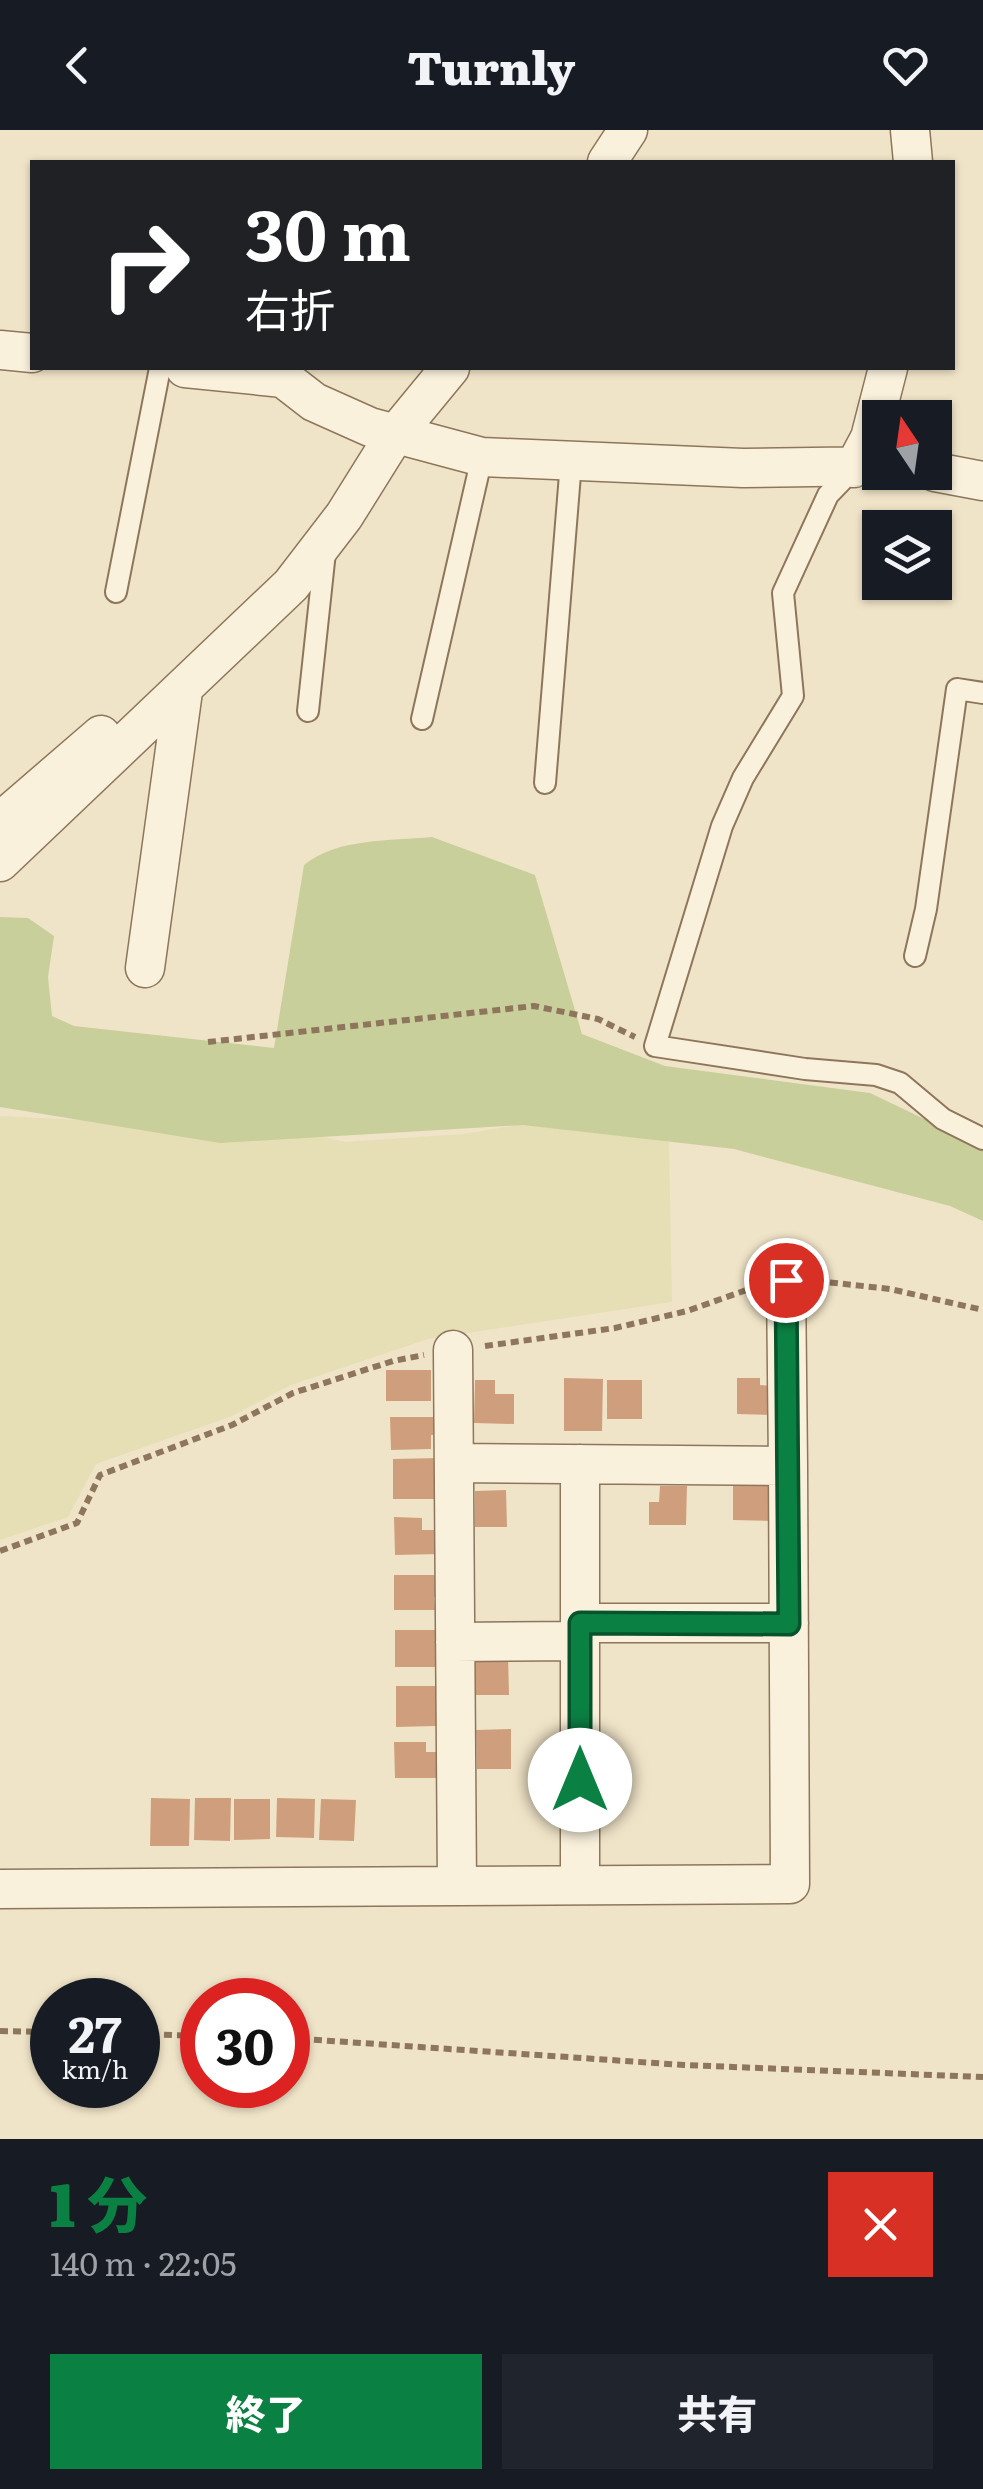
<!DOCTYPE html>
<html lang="ja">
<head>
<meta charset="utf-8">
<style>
	body { margin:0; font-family:Literata,"Noto Sans JP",serif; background:#20242c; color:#f1f3f6; height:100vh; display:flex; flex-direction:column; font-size:38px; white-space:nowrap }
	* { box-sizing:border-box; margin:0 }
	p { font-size:32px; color:#9ea1a6 }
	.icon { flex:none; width:55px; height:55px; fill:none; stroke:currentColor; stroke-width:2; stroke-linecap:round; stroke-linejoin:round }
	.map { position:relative; height:2009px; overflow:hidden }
	.details { display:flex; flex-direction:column; background:#171b24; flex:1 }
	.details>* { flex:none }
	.top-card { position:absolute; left:30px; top:30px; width:925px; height:210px; border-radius:0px; box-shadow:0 2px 8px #0004; background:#202124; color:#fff; overflow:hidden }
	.needle { width:65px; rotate:347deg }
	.fabs { position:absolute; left:862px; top:270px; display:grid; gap:20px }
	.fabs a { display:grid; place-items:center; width:90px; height:90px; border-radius:0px; background:#171b24; box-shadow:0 2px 8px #0004; font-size:50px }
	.speed { position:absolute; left:30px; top:1848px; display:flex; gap:20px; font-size:50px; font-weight:700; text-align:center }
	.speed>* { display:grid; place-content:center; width:130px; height:130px; border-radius:50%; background:#171b24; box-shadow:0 2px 8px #0004; line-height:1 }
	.speed small { font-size:25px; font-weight:400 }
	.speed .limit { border:15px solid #d22; background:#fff; color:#111 }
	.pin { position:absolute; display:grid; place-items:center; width:85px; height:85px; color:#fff; margin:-42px; border:5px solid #fff; border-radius:50%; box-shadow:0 2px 10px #0007 }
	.me { position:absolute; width:110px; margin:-55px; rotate:0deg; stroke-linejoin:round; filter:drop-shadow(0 0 8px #0008) }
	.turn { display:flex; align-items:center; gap:35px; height:210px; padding:0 50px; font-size:45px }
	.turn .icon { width:130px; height:130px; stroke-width:2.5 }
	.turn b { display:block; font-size:70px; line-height:85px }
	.round { display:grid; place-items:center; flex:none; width:105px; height:105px; border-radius:0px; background:#20242c }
	.head { display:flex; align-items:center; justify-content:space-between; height:170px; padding:0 50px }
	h1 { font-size:60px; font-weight:800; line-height:75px; color:#0b8043 }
	.primary-button { display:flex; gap:20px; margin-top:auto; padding:20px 50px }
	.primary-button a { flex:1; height:115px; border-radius:0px; background:#0b8043; color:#fff; font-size:40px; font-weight:800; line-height:115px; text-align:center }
	.primary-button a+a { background:#20242c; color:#f1f3f6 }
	header { display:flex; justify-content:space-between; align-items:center; height:130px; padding:0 50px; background:#171b24; font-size:45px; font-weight:800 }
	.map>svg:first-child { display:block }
</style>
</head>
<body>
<header><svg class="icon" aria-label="back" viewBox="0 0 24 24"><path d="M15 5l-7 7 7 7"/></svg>Turnly<svg class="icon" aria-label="heart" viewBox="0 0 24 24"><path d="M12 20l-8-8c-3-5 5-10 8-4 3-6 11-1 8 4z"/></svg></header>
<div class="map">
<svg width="983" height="2009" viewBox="0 0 983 2009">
	<rect width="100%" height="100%" fill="#f0e4c8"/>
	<!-- farmland -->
	<path fill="#e6deb5" d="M 0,986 L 199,996 L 274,995 L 345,1012 L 463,1004 L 549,990 L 669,1012 L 672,1172 L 428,1209 L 291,1255 L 232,1286 L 96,1334 L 68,1387 L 0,1410 Z"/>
	<!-- green -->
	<path fill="#c9cf9b" d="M 432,707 L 535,745 L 582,904 L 665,936 L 870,963 L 983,1017 L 983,1091 L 950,1076 L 734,1019 L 523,995 L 220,1013 L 0,977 L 0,787 L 28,788 L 54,806 L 48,847 L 52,886 L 74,896 L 274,918 L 304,735 C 337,708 390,711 432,707 Z"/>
	<!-- building -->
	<path fill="#cf9f7d" d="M 386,1240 L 431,1240 L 431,1271 L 386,1271 Z
		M 564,1248 L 603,1249 L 602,1301 L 564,1301 Z
		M 737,1248 L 760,1248 L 760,1255 L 776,1256 L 775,1285 L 737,1284 Z
		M 475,1250 L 495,1250 L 495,1264 L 514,1264 L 514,1294 L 474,1293 Z
		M 607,1250 L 642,1250 L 642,1289 L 607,1289 Z
		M 390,1287 L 440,1287 L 440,1305 L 431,1305 L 431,1319 L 391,1320 Z
		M 439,1328 L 440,1369 L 393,1369 L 393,1329 Z
		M 733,1355 L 773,1355 L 773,1391 L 733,1390 Z
		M 660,1356 L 687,1356 L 686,1395 L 649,1395 L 649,1372 L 659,1372 Z
		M 506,1360 L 507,1397 L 475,1397 L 475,1361 Z
		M 394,1387 L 422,1388 L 422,1400 L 440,1400 L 441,1424 L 395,1425 Z
		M 394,1445 L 443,1445 L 443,1467 L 434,1467 L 435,1480 L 394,1480 Z
		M 395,1500 L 440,1500 L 441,1537 L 395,1537 Z
		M 473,1524 L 508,1524 L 509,1565 L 473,1565 Z
		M 396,1556 L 436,1556 L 436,1596 L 396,1597 Z
		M 511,1599 L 511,1639 L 477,1639 L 476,1600 Z
		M 394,1612 L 426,1612 L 426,1622 L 442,1622 L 443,1648 L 395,1648 Z
		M 151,1668 L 190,1669 L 189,1716 L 150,1716 Z
		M 195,1668 L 231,1668 L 230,1711 L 194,1710 Z
		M 277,1668 L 315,1669 L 314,1708 L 276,1707 Z
		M 234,1669 L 270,1669 L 270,1709 L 234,1710 Z
		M 321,1669 L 356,1670 L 354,1711 L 319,1710 Z"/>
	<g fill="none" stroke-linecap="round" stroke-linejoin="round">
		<!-- service casing -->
		<g stroke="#8d765c" stroke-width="24">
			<path id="service" d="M 854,338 L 828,365 L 783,463 L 793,566 L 743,648 L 722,696 L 655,916 L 805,939 L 876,945 L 900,953 L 943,989 L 983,1009
				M 116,462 L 160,238
				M 308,581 L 325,422
				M 422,589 L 482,327
				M 545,653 L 571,332
				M 915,826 L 926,779 L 957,559 L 983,563"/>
		</g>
		<!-- minor casing -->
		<g stroke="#8d765c" stroke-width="41">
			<path id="minor" d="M 910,0 L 913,32
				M 607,32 L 628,0
				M 0,220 L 32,223
				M 185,238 L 283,248 L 314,272 L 370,297 L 482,327 L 743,338 L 880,336
				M 854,338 L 870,308 L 888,238
				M 935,342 L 983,351
				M 0,692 L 101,605
				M 0,732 L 291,455 L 344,386 L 394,306 L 450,238
				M 145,838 L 183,561
				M 455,1333 L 788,1336 L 786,1150
				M 580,1334 L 580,1755
				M 580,1493 L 789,1493
				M 455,1512 L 580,1511
				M 457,1756 L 790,1754 L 788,1336
				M 0,1759 L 457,1756 L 453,1220"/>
		</g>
		<!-- path -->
		<path stroke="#8d765c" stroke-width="6" stroke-dasharray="8 5" stroke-linecap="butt" d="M 208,912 L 534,876 L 598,889 L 635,907
			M 817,1151 L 890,1159 L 983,1180
			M 485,1216 L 615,1198 L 687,1181 L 755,1157
			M 0,1421 L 77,1393 L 100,1345 L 232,1295 L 293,1263 L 393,1231 L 424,1225
			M 0,1901 L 52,1902
			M 138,1904 L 202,1906
			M 288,1908 L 684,1935 L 983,1947"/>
		<!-- service -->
		<use href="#service" stroke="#faf1dc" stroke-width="20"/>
		<!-- minor -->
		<use href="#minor" stroke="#faf1dc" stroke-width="38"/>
	</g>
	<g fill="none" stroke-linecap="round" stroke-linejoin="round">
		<!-- route casing -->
		<g stroke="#07532c" stroke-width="25">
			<path id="route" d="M 580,1650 L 580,1493 L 789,1494 L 786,1150"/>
		</g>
		<!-- route -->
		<use href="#route" stroke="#0b8043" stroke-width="18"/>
	</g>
</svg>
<div class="fabs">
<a><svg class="needle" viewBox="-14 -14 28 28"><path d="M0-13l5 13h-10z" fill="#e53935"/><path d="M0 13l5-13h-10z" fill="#9ea1a6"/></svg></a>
<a><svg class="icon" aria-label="layers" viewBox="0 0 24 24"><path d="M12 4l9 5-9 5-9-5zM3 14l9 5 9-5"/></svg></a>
</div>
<div class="speed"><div>27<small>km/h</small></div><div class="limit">30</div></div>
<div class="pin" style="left:786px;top:1150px;background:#d93025"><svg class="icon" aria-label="arrive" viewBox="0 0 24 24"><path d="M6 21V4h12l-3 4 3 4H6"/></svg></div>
<svg class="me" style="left:580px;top:1650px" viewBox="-20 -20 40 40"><circle r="19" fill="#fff"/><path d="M0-13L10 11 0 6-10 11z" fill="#0b8043"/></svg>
<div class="top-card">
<div class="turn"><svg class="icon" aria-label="right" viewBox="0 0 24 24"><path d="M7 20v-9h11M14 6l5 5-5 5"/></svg><div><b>30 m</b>右折</div></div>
</div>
</div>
<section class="details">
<div class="head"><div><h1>1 分</h1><p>140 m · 22:05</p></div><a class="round" style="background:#d93025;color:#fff"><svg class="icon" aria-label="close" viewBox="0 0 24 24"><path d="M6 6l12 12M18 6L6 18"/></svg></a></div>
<div class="primary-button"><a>終了</a><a>共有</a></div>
</section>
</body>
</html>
